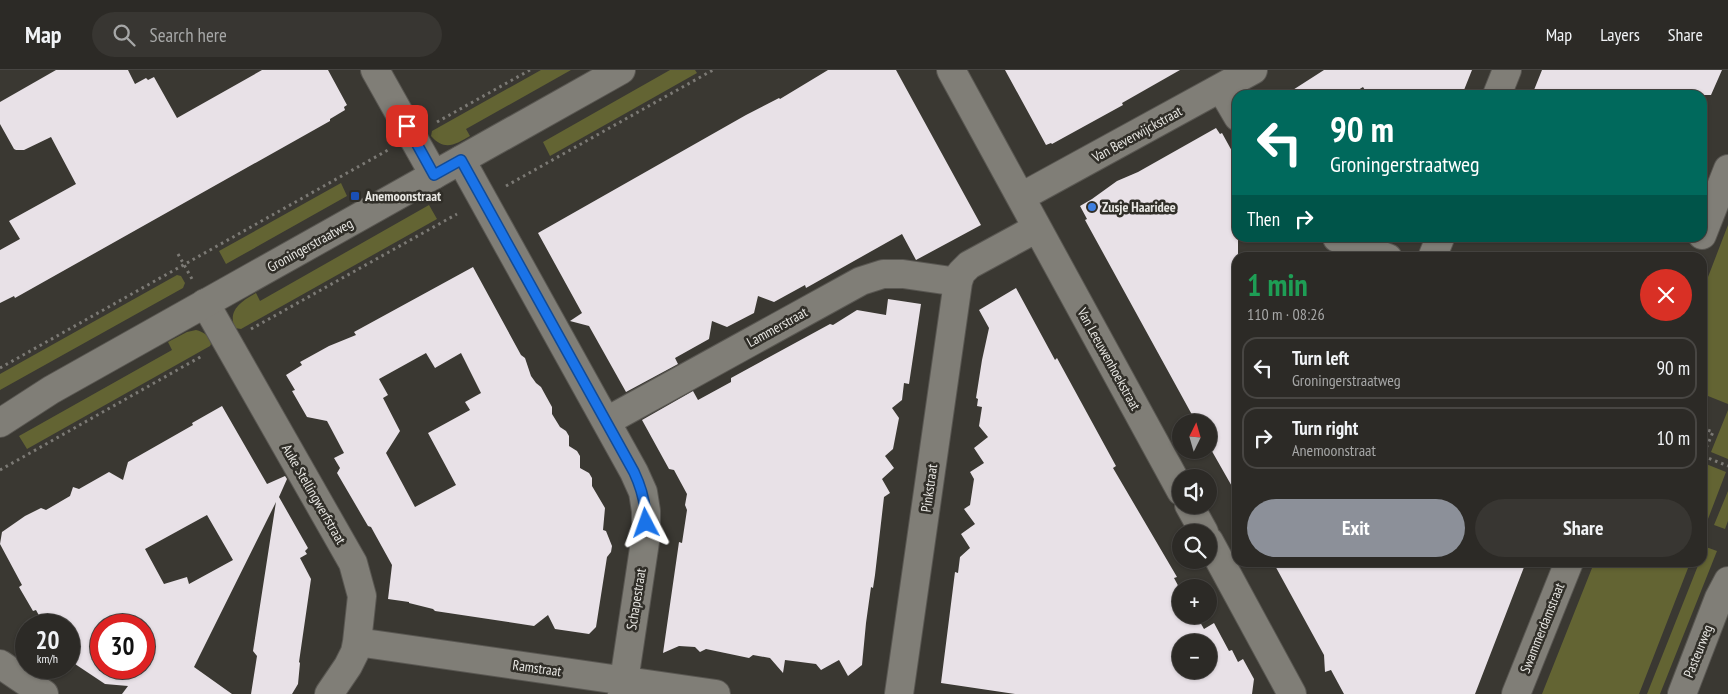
<!DOCTYPE html>
<html lang="en">
<head>
<meta charset="utf-8">
<style>
	body { margin:0; font-family:"PT Sans Narrow",sans-serif; background:#383632; color:#f1f3f6; height:100vh; display:flex; flex-direction:column; font-size:19px; white-space:nowrap }
	* { box-sizing:border-box; margin:0 }
	p { font-size:16px; color:#a6a7a7 }
	.icon { flex:none; width:28px; height:28px; fill:none; stroke:currentColor; stroke-width:2; stroke-linecap:round; stroke-linejoin:round }
	.map { position:relative; flex:1; overflow:hidden }
	.side { position:absolute; left:1232px; top:182px; width:475px; height:315px; display:flex; flex-direction:column; background:#2c2a26; border-radius:15px; box-shadow:0 1px 4px #0004,0 0 0 1px #484643 }
	.side>* { flex:none }
	.guide { position:absolute; left:1232px; top:20px; width:475px; height:152px; border-radius:15px; box-shadow:0 1px 4px #0004,0 0 0 1px #484643; background:#00695c; color:#fff; overflow:hidden }
	.needle { width:32px; rotate:5deg }
	.controls { position:absolute; left:1172px; top:344px; display:grid; gap:10px }
	.controls a { display:grid; place-items:center; width:45px; height:45px; border-radius:50%; background:#2c2a26; box-shadow:0 1px 4px #0004,0 0 0 1px #484643; font-size:25px }
	.speed { position:absolute; left:15px; top:544px; display:flex; gap:10px; font-size:25px; font-weight:700; text-align:center }
	.speed>* { display:grid; place-content:center; width:65px; height:65px; border-radius:50%; background:#2c2a26; box-shadow:0 1px 4px #0004,0 0 0 1px #484643; line-height:1 }
	.speed small { font-size:12px; font-weight:400 }
	.speed .limit { border:8px solid #d22; background:#fff; color:#111 }
	.pin { position:absolute; display:grid; place-items:center; width:42px; height:42px; color:#fff; margin:-21px; border-radius:10px; box-shadow:0 2px 8px #0006 }
	.me { position:absolute; width:55px; margin:-28px; rotate:356deg; stroke-linejoin:round; filter:drop-shadow(0 0 4px #0008) }
	.turn { display:flex; align-items:center; gap:18px; height:105px; padding:0 15px; font-size:22px }
	.turn .icon { width:65px; height:65px; stroke-width:2.5 }
	.turn b { display:block; font-size:35px; line-height:42px }
	.then { display:flex; align-items:center; height:48px; padding:0 15px; background:#0003; gap:10px; font-size:19px }
	.round { display:grid; place-items:center; flex:none; width:52px; height:52px; border-radius:26px; background:#383632 }
	.headline { display:flex; align-items:center; justify-content:space-between; height:85px; padding:0 15px }
	h1 { font-size:30px; font-weight:700; line-height:38px; color:#1e9e55 }
	.primary-button { display:flex; gap:10px; margin-top:auto; padding:10px 15px }
	.primary-button a { flex:1; height:58px; border-radius:30px; background:#8c9099; color:#fff; font-size:20px; font-weight:700; line-height:58px; text-align:center }
	.primary-button a+a { background:#383632; color:#f1f3f6 }
	ul { padding:0; list-style:none }
	li { display:flex; align-items:center; gap:15px; height:62px; margin:0 10px 8px; padding:0 5px; border:2px solid #484643; border-radius:15px }
	li div { flex:1 }
	li b { display:block; font-size:19px }
	li em { font-style:normal }
	header { display:flex; align-items:center; gap:30px; box-sizing:border-box; height:70px; padding:0 25px; background:#2c2a26; border-bottom:1px solid #484643 }
	header strong { font-size:24px }
	nav { display:flex; gap:28px; margin-inline-start:auto; font-size:18px }
	.search { width:350px; height:45px; background:#383632; display:flex; align-items:center; gap:12px; box-sizing:border-box; padding:0 18px; border-radius:28px; color:#a6a7a7; font-size:19px }
	.map>svg:first-child { display:block }
</style>
</head>
<body>
<header>
<strong>Map</strong>
<div class="search"><svg class="icon" aria-label="search" viewBox="0 0 24 24"><circle cx="10" cy="10" r="6"/><path d="M15 15l6 6"/></svg>Search here</div>
<nav><a>Map</a><a>Layers</a><a>Share</a></nav>
</header>
<div class="map">
<svg width="1728" height="624" viewBox="0 0 1728 624">
	<rect width="100%" height="100%" fill="#3a3832"/>
	<!-- green -->
	<path fill="#636433" d="M 541,0 L 571,0 L 466,59 L 470,66 C 455,75 444,81 431,66 L 432,61 Z
		M 670,0 L 695,0 L 697,3 L 550,86 L 543,72 Z
		M 341,113 L 347,126 L 226,194 L 219,181 Z
		M 429,135 L 437,149 L 241,259 L 235,258 C 227,240 242,231 256,223 L 260,231 Z
		M 1728,155 L 1728,334 L 1703,324 L 1703,220 Z
		M 177,205 L 181,206 L 185,213 L 183,218 L 0,320 L 0,304 Z
		M 196,260 C 204,262 210,266 211,274 L 210,276 L 27,379 L 19,366 L 172,280 L 168,272 L 187,262 Z
		M 1728,340 L 1728,389 L 1711,382 Z
		M 1706,394 L 1726,402 L 1703,462 L 1703,403 Z
		M 1728,421 L 1728,451 L 1725,459 L 1714,455 Z
		M 1706,477 L 1717,481 L 1660,624 L 1647,624 L 1699,493 L 1702,492 L 1703,485 Z
		M 1594,493 L 1690,493 L 1639,624 L 1542,624 Z"/>
	<!-- building -->
	<path fill="#e8e1e7" fill-rule="evenodd" d="M 56,0 L 128,0 L 135,14 L 146,8 L 148,10 L 154,7 L 177,48 L 262,0 L 328,0 L 347,35 L 344,37 L 345,40 L 330,49 L 330,51 L 15,228 L 14,226 L 0,233 L 0,180 L 20,169 L 9,151 L 76,114 L 51,67 L 24,80 L 16,80 L 14,79 L 0,54 L 0,32 Z
		M 828,0 L 896,0 L 981,155 L 916,190 L 902,164 L 806,218 L 805,215 L 774,232 L 758,226 L 754,243 L 727,257 L 712,251 L 709,269 L 675,288 L 678,294 L 626,322 L 589,256 L 570,251 L 582,243 L 538,163 L 746,45 L 779,28 L 780,29 Z
		M 1005,0 L 1180,0 L 1122,33 L 1123,35 L 1052,74 L 1051,73 L 1046,75 Z
		M 1324,0 L 1472,0 L 1462,25 L 1368,25 L 1363,17 L 1350,25 L 1285,25 Z
		M 1542,0 L 1722,0 L 1711,25 L 1532,25 Z
		M 1216,58 L 1220,64 L 1222,63 L 1238,92 L 1238,427 L 1209,376 L 1209,352 L 1196,352 L 1085,150 L 1087,149 L 1080,136 L 1092,129 L 1117,111 L 1138,102 Z
		M 473,197 L 521,285 L 525,288 L 531,306 L 536,313 L 541,317 L 552,337 L 552,344 L 560,357 L 566,361 L 569,366 L 569,376 L 577,381 L 580,386 L 580,398 L 589,403 L 592,408 L 592,416 L 605,438 L 603,460 L 606,461 L 612,476 L 611,482 L 607,487 L 596,557 L 589,564 L 555,559 L 548,545 L 534,556 L 435,541 L 433,539 L 409,533 L 409,532 L 388,529 L 392,495 L 371,457 L 368,456 L 337,403 L 340,398 L 334,388 L 344,383 L 327,351 L 307,347 L 292,321 L 295,320 L 286,305 L 302,295 L 300,292 L 329,276 L 356,265 L 354,262 ZM 426,283 L 435,298 L 461,283 L 481,323 L 465,332 L 470,340 L 428,363 L 456,415 L 415,437 L 386,383 L 400,361 L 383,328 L 388,325 L 379,309 Z
		M 1016,218 L 1055,290 L 1057,288 L 1116,396 L 1113,398 L 1177,507 L 1174,508 L 1181,521 L 1181,545 L 1196,545 L 1204,559 L 1214,553 L 1229,581 L 1232,580 L 1238,592 L 1243,589 L 1254,609 L 1252,624 L 1015,624 L 941,613 L 955,502 L 958,503 L 960,487 L 970,478 L 961,464 L 975,454 L 964,439 L 970,435 L 974,409 L 970,402 L 984,393 L 974,378 L 988,367 L 979,356 L 982,337 L 977,336 L 978,329 L 976,328 L 982,290 L 989,258 L 979,240 ZM 1181,572 L 1209,572 L 1209,600 L 1181,600 Z
		M 888,229 L 921,234 L 909,314 L 904,313 L 902,330 L 892,338 L 899,348 L 893,379 L 885,386 L 894,398 L 882,409 L 890,423 L 884,427 L 875,505 L 873,518 L 871,517 L 866,553 L 862,595 L 848,606 L 839,590 L 821,600 L 816,594 L 785,590 L 783,603 L 770,588 L 753,585 L 749,588 L 706,579 L 700,582 L 695,577 L 679,576 L 663,583 L 679,472 L 682,473 L 687,440 L 685,435 L 687,424 L 674,400 L 669,399 L 642,350 L 693,321 L 698,330 L 731,312 L 731,308 L 830,254 L 833,255 L 857,240 L 886,245 Z
		M 222,336 L 267,414 L 285,406 L 287,409 L 279,427 L 308,478 L 305,481 L 307,484 L 300,488 L 311,509 L 299,592 L 300,593 L 298,614 L 292,624 L 251,624 L 257,586 L 253,581 L 276,432 L 194,597 L 232,624 L 122,624 L 128,616 L 105,614 L 69,590 L 69,555 L 44,555 L 36,540 L 33,541 L 19,517 L 22,515 L 0,474 L 2,462 L 25,446 L 41,438 L 46,440 L 70,426 L 73,417 L 79,419 L 109,402 L 123,410 L 128,392 L 193,355 L 192,353 ZM 207,445 L 233,490 L 189,514 L 187,507 L 164,514 L 145,479 ZM 101,555 L 144,555 L 144,598 L 101,598 Z
		M 1273,492 L 1526,492 L 1475,624 L 1344,624 L 1331,600 L 1325,602 L 1324,585 Z"/>
	<g fill="none" stroke-linecap="round" stroke-linejoin="round">
		<!-- street casing -->
		<g stroke="#595752" stroke-width="30">
			<path id="street" d="M 375,0 L 434,105
				M 951,0 L 1181,421
				M 1221,18 L 1238,47
				M 1497,25 L 1507,0
				M 461,90 L 634,402 L 643,422 L 646,441 L 646,465 L 622,624
				M 1021,127 L 1253,0
				M 1702,165 L 1728,99
				M 1337,168 L 1388,188
				M 1432,188 L 1440,168
				M 205,233 L 353,493 L 362,526 L 357,572 L 355,582 L 348,596 L 329,624
				M 607,351 L 861,211 L 883,204 L 903,204 L 958,212
				M 1189,435 L 1204,462
				M 1209,471 L 1292,624
				M 357,572 L 716,624
				M 0,594 L 44,624
				M 899,624 L 958,212 L 961,203 L 969,195 L 1037,158
				M 1516,624 L 1569,492
				M 1682,624 L 1719,528 L 1728,511"/>
		</g>
		<!-- secondary casing -->
		<g stroke="#595752" stroke-width="30">
			<path id="secondary" d="M 0,353 L 51,320 L 621,0"/>
		</g>
		<!-- path -->
		<path stroke="#7c7a75" stroke-width="3" stroke-dasharray="2.5 4" stroke-linecap="butt" d="M 437,52 L 530,0
			M 506,116 L 713,0
			M 178,184 L 192,209
			M 251,259 L 457,144
			M 0,298 L 388,80
			M 1702,358 L 1713,362 L 1702,388
			M 1703,386 L 1728,396
			M 0,400 L 202,286"/>
		<!-- street -->
		<use href="#street" stroke="#807e77" stroke-width="28"/>
		<!-- secondary -->
		<use href="#secondary" stroke="#807e77" stroke-width="28"/>
	</g>
	<g fill="none" stroke-linecap="round" stroke-linejoin="round">
		<!-- route casing -->
		<g stroke="#114b97" stroke-width="12">
			<path id="route" d="M 407,56 L 434,105 L 461,90 L 634,402 C 642,419 646,434 646,453"/>
		</g>
		<!-- route -->
		<use href="#route" stroke="#1a73e8" stroke-width="9"/>
	</g>
	<!-- markers -->
	<rect fill="#1a4fb4" stroke="#302e28" stroke-width="2" x="350" y="121" width="10" height="10" rx="2.5"/>
	<circle fill="#3f7fe0" stroke="#302e28" stroke-width="2" cx="1092" cy="137" r="5"/>
	<g text-anchor="middle" dominant-baseline="central" stroke-width="5" stroke-linejoin="round" paint-order="stroke">
		<!-- street labels -->
		<g font-size="14" fill="#e8e7e3" stroke="#302e28">
			<text transform="translate(1137 64) rotate(-29)">Van Beverwijckstraat</text>
			<text transform="translate(310 175) rotate(-29)">Groningerstraatweg</text>
			<text transform="translate(777 257) rotate(-29)">Lammerstraat</text>
			<text transform="translate(1109 289) rotate(61)">Van Leeuwenhoekstraat</text>
			<text transform="translate(929 418) rotate(-82)">Pinkstraat</text>
			<text transform="translate(314 424) rotate(60)">Auke Stellingwerfstraat</text>
			<text transform="translate(636 529) rotate(-81)">Schapestraat</text>
			<text transform="translate(1542 558) rotate(-68)">Swammerdamstraat</text>
			<text transform="translate(1698 581) rotate(-68)">Pasteurweg</text>
			<text transform="translate(537 598) rotate(8)">Ramstraat</text>
		</g>
		<!-- poi labels -->
		<g font-size="14" font-weight="bold" fill="#e8e7e3" stroke="#302e28" text-anchor="start">
			<text x="365" y="126">Anemoonstraat</text>
			<text x="1102" y="137">Zusje Haaridee</text>
		</g>
	</g>
</svg>
<div class="controls">
<a><svg class="needle" viewBox="-14 -14 28 28"><path d="M0-13l5 13h-10z" fill="#e53935"/><path d="M0 13l5-13h-10z" fill="#a6a7a7"/></svg></a>
<a><svg class="icon" aria-label="sound" viewBox="0 0 24 24"><path d="M4 9h4l5-4v14l-5-4H4zM17 9q2 3 0 6"/></svg></a>
<a><svg class="icon" aria-label="search" viewBox="0 0 24 24"><circle cx="10" cy="10" r="6"/><path d="M15 15l6 6"/></svg></a>
<a>+</a>
<a>−</a>
</div>
<div class="speed"><div>20<small>km/h</small></div><div class="limit">30</div></div>
<div class="pin" style="left:407px;top:56px;background:#d93025"><svg class="icon" aria-label="arrive" viewBox="0 0 24 24"><path d="M6 21V4h12l-3 4 3 4H6"/></svg></div>
<svg class="me" style="left:646px;top:453px" viewBox="-20 -20 40 40"><path d="M0-17L14 15 0 8-14 15z" fill="#1a73e8" stroke="#fff" stroke-width="4"/></svg>
<div class="guide">
<div class="turn"><svg class="icon" aria-label="left" viewBox="0 0 24 24"><path d="M17 20v-9H6M10 6l-5 5 5 5"/></svg><div><b>90 m</b>Groningerstraatweg</div></div>
<div class="then">Then<svg class="icon" aria-label="right" viewBox="0 0 24 24"><path d="M7 20v-9h11M14 6l5 5-5 5"/></svg></div>
</div>
<section class="side">
<div class="headline"><div><h1>1 min</h1><p>110 m · 08:26</p></div><a class="round" style="background:#d93025;color:#fff"><svg class="icon" aria-label="close" viewBox="0 0 24 24"><path d="M6 6l12 12M18 6L6 18"/></svg></a></div>
<ul>
<li><svg class="icon" aria-label="left" viewBox="0 0 24 24"><path d="M17 20v-9H6M10 6l-5 5 5 5"/></svg><div><b>Turn left</b><p>Groningerstraatweg</p></div><em>90 m</em></li>
<li><svg class="icon" aria-label="right" viewBox="0 0 24 24"><path d="M7 20v-9h11M14 6l5 5-5 5"/></svg><div><b>Turn right</b><p>Anemoonstraat</p></div><em>10 m</em></li>
</ul>
<div class="primary-button"><a>Exit</a><a>Share</a></div>
</section>
</div>
</body>
</html>
